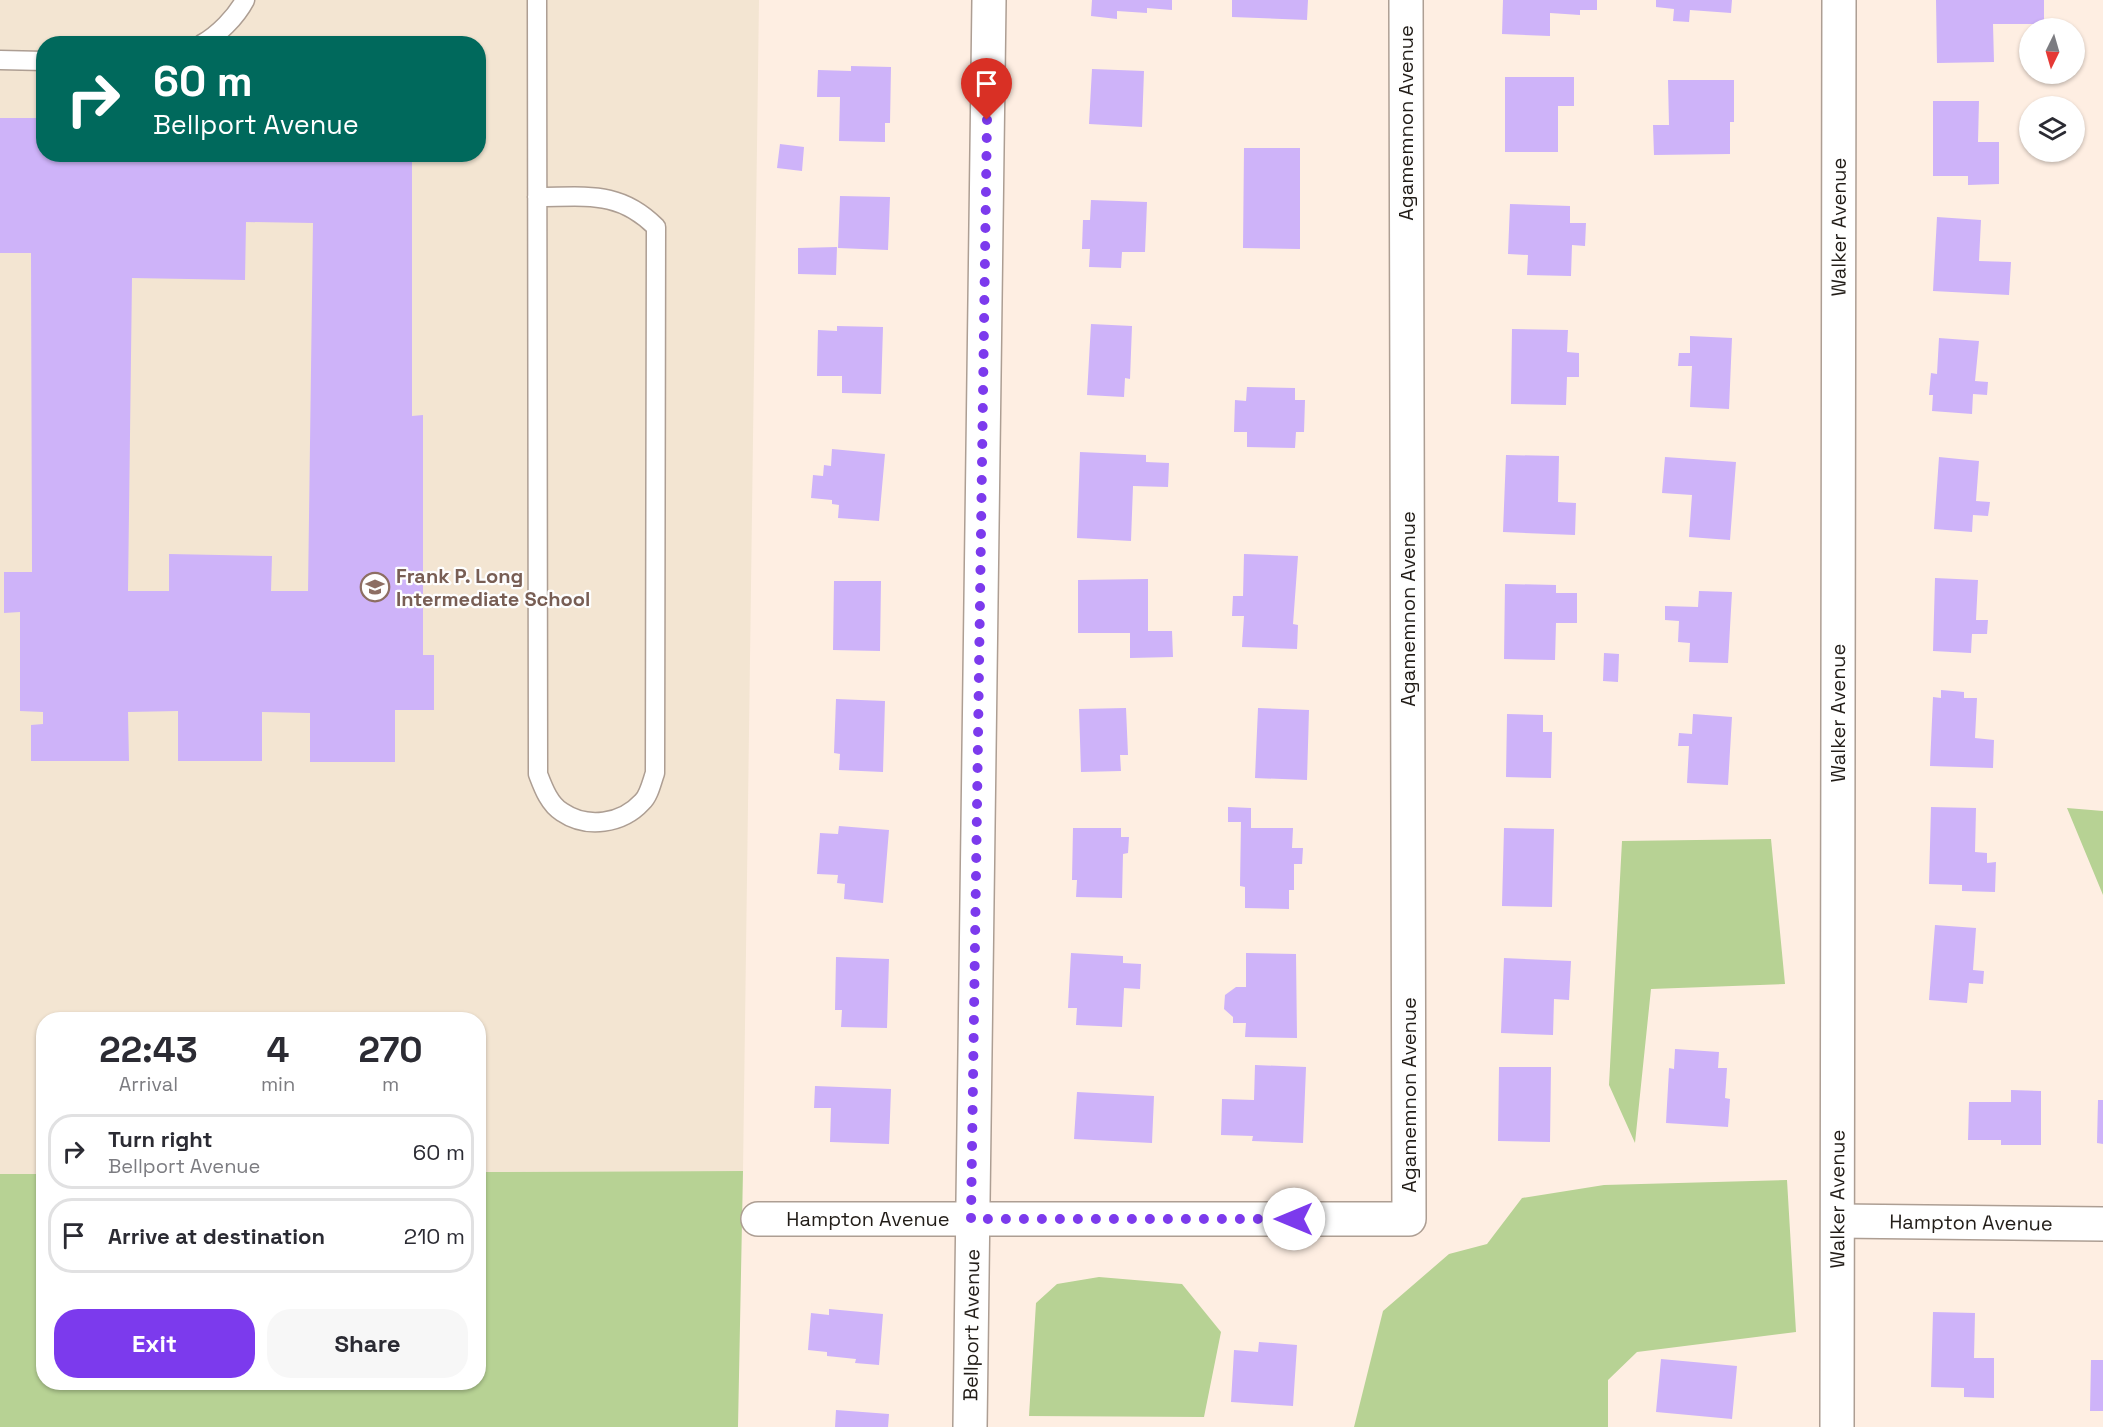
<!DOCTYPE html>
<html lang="en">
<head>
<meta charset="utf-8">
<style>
	body { margin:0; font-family:"Space Grotesk",sans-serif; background:#f7f7f7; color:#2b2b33; height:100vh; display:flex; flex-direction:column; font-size:22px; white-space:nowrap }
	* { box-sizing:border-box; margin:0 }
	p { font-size:20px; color:#7c7c81 }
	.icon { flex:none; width:33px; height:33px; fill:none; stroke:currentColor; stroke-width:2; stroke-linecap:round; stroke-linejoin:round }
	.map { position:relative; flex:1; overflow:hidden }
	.panel { position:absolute; left:36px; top:1012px; width:450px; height:378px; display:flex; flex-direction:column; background:#fff; border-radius:24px; box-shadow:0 2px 4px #0004 }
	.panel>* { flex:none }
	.guide { position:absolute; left:36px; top:36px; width:450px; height:126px; border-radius:24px; box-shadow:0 2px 4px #0004; background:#00695c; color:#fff; overflow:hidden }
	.needle { width:39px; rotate:185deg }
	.buttons { position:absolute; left:2019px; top:18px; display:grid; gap:12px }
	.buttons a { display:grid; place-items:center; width:66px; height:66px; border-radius:50%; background:#fff; box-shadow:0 2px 4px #0004; font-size:30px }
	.pin { position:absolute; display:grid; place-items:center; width:51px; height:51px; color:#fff; margin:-62px -26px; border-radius:50% 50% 50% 0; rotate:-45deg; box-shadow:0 0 6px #0007 }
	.pin .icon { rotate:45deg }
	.me { position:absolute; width:66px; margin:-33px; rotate:270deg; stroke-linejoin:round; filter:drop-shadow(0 0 4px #0008) }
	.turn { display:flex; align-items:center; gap:21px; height:126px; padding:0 18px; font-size:27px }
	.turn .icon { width:78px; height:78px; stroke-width:2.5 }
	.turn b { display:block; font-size:42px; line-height:51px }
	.eta { display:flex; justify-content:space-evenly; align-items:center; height:102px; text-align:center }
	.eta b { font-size:36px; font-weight:600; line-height:42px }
	.action { display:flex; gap:12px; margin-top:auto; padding:12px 18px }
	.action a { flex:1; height:69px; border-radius:24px; background:#7c3aed; color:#fff; font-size:24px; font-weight:600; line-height:69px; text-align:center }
	.action a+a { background:#f7f7f7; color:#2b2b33 }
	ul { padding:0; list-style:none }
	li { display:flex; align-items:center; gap:18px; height:75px; margin:0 12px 9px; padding:0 6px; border:3px solid #e1e1e2; border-radius:24px }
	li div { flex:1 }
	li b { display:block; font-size:22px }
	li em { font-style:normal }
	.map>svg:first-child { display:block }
</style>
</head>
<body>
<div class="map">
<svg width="2103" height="1427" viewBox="0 0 2103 1427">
	<rect width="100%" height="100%" fill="#feeee2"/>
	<!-- education -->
	<path fill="#f3e5d2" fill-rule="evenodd" d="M 0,0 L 759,0 L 743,1171 L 479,1172 L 478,1020 L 44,1020 L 43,1174 L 0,1174 ZM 44,44 L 478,44 L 478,154 L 44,154 Z"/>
	<!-- green -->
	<path fill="#b7d294" d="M 2067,808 L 2103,811 L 2103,895 Z
		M 1771,839 L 1785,984 L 1651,989 L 1635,1143 L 1609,1085 L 1622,841 Z
		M 743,1171 L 738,1427 L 0,1427 L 0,1174 L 43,1174 L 44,1383 L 478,1383 L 479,1172 Z
		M 1787,1180 L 1796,1332 L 1637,1352 L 1608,1380 L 1608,1427 L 1354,1427 L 1383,1311 L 1449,1254 L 1487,1244 L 1522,1198 L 1604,1185 Z
		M 1099,1277 L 1182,1284 L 1221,1332 L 1204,1417 L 1029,1416 L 1036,1303 L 1057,1284 Z"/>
	<!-- building -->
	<path fill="#ceb3f9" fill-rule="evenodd" d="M 1092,0 L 1172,0 L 1172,10 L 1147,8 L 1147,13 L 1117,11 L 1117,19 L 1091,16 Z
		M 1232,0 L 1308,0 L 1307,20 L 1232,17 Z
		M 1503,0 L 1597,0 L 1597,10 L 1580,10 L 1580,15 L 1550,13 L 1550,36 L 1502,34 Z
		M 1656,0 L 1732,0 L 1731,13 L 1690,10 L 1689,22 L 1673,21 L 1674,9 L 1656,7 Z
		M 1936,0 L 2044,0 L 2044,24 L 1993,24 L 1994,62 L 1937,63 Z
		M 313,41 L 413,41 L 413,44 L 313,44 Z
		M 851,66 L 891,67 L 890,123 L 885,123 L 885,142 L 839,141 L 840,97 L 817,97 L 818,70 L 851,71 Z
		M 1092,69 L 1144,71 L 1142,127 L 1089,124 Z
		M 1505,77 L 1574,77 L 1574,106 L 1558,106 L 1558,152 L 1505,152 Z
		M 1668,80 L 1734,80 L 1734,122 L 1730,122 L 1730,154 L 1654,155 L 1653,125 L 1669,125 Z
		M 1933,101 L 1979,101 L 1978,142 L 1999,142 L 1999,184 L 1968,185 L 1968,176 L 1933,176 Z
		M 0,118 L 44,118 L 44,154 L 412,154 L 412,416 L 423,415 L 423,655 L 434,655 L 434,710 L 395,710 L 395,762 L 310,762 L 310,713 L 262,712 L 262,761 L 178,761 L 178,711 L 128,712 L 129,761 L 31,761 L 31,725 L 43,724 L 43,712 L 20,711 L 20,612 L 4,613 L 4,572 L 32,572 L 31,253 L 0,253 ZM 246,222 L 313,223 L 308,591 L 271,591 L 272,556 L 169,554 L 169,591 L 128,591 L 132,278 L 245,280 Z
		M 780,144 L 804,147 L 802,171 L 777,168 Z
		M 1244,148 L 1300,148 L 1300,249 L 1243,248 Z
		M 840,196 L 890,197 L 888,250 L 838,248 Z
		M 1091,200 L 1147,202 L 1145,252 L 1122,252 L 1121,268 L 1089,267 L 1090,249 L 1082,249 L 1083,220 L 1090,220 Z
		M 1510,204 L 1570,206 L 1570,223 L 1586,223 L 1585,246 L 1572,245 L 1571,276 L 1527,275 L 1528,255 L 1508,254 Z
		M 1937,217 L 1981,220 L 1979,261 L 2011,262 L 2009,295 L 1933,291 Z
		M 837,247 L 836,275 L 798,274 L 798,248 Z
		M 1091,324 L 1132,326 L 1130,379 L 1125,378 L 1124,397 L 1087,395 Z
		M 837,326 L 883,327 L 881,394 L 842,393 L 842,376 L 817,376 L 818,330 L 837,331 Z
		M 1512,329 L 1568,330 L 1567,352 L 1579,353 L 1579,377 L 1567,377 L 1566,405 L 1511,404 Z
		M 1690,336 L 1732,338 L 1729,409 L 1690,407 L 1692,366 L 1678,366 L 1679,353 L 1690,353 Z
		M 1939,338 L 1979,341 L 1975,381 L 1988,382 L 1987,395 L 1973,394 L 1972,414 L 1932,411 L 1933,395 L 1929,395 L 1931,373 L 1937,374 Z
		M 1247,387 L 1295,388 L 1295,400 L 1305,400 L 1304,432 L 1296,432 L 1295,448 L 1247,447 L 1247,432 L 1234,432 L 1235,400 L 1246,401 Z
		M 832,449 L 885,454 L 879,521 L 838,518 L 839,505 L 832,504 L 832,500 L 811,498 L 813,475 L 823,476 L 824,465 L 831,466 Z
		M 1080,452 L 1146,455 L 1146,462 L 1169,463 L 1168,487 L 1133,486 L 1131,541 L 1077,538 Z
		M 1506,455 L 1559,456 L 1558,502 L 1576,503 L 1575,535 L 1503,532 Z
		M 1665,457 L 1736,462 L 1730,540 L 1689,537 L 1692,495 L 1662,493 Z
		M 1939,457 L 1979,461 L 1976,501 L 1990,502 L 1988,516 L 1973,515 L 1972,532 L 1934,529 Z
		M 1244,554 L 1298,556 L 1293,624 L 1298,625 L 1297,649 L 1242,647 L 1244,616 L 1232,616 L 1233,596 L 1243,596 Z
		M 1935,578 L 1978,580 L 1976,620 L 1988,620 L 1987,634 L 1972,634 L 1971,653 L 1933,651 Z
		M 1148,579 L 1148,631 L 1172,631 L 1173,657 L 1130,658 L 1130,633 L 1078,633 L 1078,580 Z
		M 834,581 L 881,581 L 880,651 L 833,650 Z
		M 1505,584 L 1556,585 L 1556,593 L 1577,593 L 1577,623 L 1556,623 L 1555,660 L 1504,659 Z
		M 1699,591 L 1732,592 L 1728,663 L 1689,662 L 1690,643 L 1678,642 L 1679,621 L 1665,620 L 1665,606 L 1698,607 Z
		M 1604,653 L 1619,654 L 1618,682 L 1603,681 Z
		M 1941,690 L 1964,692 L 1964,698 L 1977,698 L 1975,738 L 1994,740 L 1993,768 L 1930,766 L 1933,697 L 1941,698 Z
		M 836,699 L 885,701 L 883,772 L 839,770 L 840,754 L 834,753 Z
		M 1126,708 L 1128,755 L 1120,755 L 1121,771 L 1081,772 L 1079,709 Z
		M 1258,708 L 1309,710 L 1307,780 L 1255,778 Z
		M 1507,714 L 1543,715 L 1543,732 L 1552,732 L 1551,778 L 1506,777 Z
		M 1693,714 L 1732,717 L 1728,785 L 1687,783 L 1689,746 L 1678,746 L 1679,733 L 1692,734 Z
		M 1228,807 L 1251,808 L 1251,828 L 1293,828 L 1292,848 L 1303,848 L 1302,864 L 1294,864 L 1294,890 L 1289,890 L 1289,909 L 1245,908 L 1245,887 L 1240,886 L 1241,822 L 1228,822 Z
		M 1931,807 L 1976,808 L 1975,852 L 1987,853 L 1987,863 L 1996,862 L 1995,892 L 1962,891 L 1962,885 L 1929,884 Z
		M 839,826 L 889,830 L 883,903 L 844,899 L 845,884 L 837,883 L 838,875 L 817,874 L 820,833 L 838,834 Z
		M 1073,828 L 1121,828 L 1121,837 L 1129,837 L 1128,853 L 1123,854 L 1122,898 L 1076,897 L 1077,880 L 1072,880 Z
		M 1504,828 L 1554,829 L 1552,907 L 1502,906 Z
		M 1935,925 L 1976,928 L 1973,970 L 1984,971 L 1983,984 L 1969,983 L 1967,1003 L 1929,1000 Z
		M 1071,953 L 1123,956 L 1123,963 L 1141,964 L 1140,989 L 1124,988 L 1122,1027 L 1076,1025 L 1077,1008 L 1068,1008 Z
		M 1246,953 L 1296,954 L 1297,1038 L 1245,1037 L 1246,1023 L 1233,1023 L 1233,1017 L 1224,1009 L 1225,995 L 1236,987 L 1246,987 Z
		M 836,957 L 889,959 L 887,1028 L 841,1027 L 842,1010 L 835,1010 Z
		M 1504,958 L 1571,961 L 1569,1000 L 1554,999 L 1553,1035 L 1501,1033 Z
		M 1675,1049 L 1719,1052 L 1718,1068 L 1727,1068 L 1725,1098 L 1730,1099 L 1728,1127 L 1666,1123 L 1669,1068 L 1674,1069 Z
		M 1255,1065 L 1306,1067 L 1303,1143 L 1252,1141 L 1253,1136 L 1221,1135 L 1222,1099 L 1254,1100 Z
		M 1499,1067 L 1551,1067 L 1550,1142 L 1498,1141 Z
		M 815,1086 L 891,1089 L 889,1144 L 830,1142 L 831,1108 L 814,1108 Z
		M 2011,1090 L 2041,1091 L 2041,1145 L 2001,1145 L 2001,1140 L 1968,1140 L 1969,1102 L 2011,1102 Z
		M 1077,1092 L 1154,1096 L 1152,1143 L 1074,1139 Z
		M 2098,1100 L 2103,1100 L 2103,1144 L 2097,1143 Z
		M 829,1309 L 883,1314 L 879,1365 L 855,1363 L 856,1359 L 827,1356 L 827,1352 L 808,1350 L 811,1313 L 829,1315 Z
		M 1933,1312 L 1975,1313 L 1974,1358 L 1994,1358 L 1994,1398 L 1964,1397 L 1964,1388 L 1931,1387 Z
		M 1259,1342 L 1297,1345 L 1293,1406 L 1231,1402 L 1234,1350 L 1258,1352 Z
		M 1661,1359 L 1737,1366 L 1732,1419 L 1656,1412 Z
		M 2091,1360 L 2103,1360 L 2103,1411 L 2090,1411 Z
		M 836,1410 L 889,1414 L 888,1427 L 835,1427 Z"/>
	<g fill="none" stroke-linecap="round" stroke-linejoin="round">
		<!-- service casing -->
		<g stroke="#ad9e93" stroke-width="21">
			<path id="service" d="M 202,44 C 218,35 236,17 245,0
				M 0,60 L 44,61
				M 537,197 C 586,197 619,190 656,227 L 655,773 C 652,781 649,796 642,802 C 622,824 587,829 562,812 C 549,804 543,787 538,774 L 537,0"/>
		</g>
		<!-- minor casing -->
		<g stroke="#ad9e93" stroke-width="36">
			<g id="minor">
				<path id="s1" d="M 758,1219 L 1409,1219 L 1406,0"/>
				<path id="s2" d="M 1839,1221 L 2103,1224"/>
				<path id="s3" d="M 970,1427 L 989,0"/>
				<path id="s4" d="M 1837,1427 L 1839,0"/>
			</g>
		</g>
		<!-- service -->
		<use href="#service" stroke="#fff" stroke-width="18"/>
		<!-- minor -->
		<use href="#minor" stroke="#fff" stroke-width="33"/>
	</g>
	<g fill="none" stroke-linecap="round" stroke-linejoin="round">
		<!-- route -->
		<path stroke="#7c3aed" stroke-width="10" stroke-dasharray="0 18" d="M 987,120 L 971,1219 L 1294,1219"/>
	</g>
	<!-- icons -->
	<defs>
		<g id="school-ring" transform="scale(1.5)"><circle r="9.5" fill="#fefefe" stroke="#8d6e63" stroke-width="1.5"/><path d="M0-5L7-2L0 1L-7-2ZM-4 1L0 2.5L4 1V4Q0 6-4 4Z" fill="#8d6e63"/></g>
	</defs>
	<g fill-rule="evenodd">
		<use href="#school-ring" x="375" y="587"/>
	</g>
	<g text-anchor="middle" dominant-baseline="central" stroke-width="4.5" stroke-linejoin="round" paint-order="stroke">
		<!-- street labels -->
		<g font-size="20" fill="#221d18" stroke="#fefefe">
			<text transform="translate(1406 123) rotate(-90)">Agamemnon Avenue</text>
			<text stroke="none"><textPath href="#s4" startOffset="1200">Walker Avenue</textPath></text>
			<text transform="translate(1408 609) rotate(-90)">Agamemnon Avenue</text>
			<text stroke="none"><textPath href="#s4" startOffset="714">Walker Avenue</textPath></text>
			<text transform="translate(1409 1095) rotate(-90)">Agamemnon Avenue</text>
			<text stroke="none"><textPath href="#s4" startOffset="228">Walker Avenue</textPath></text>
			<text stroke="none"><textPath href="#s1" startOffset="110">Hampton Avenue</textPath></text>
			<text stroke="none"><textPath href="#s2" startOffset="132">Hampton Avenue</textPath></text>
			<text stroke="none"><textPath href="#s3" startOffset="102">Bellport Avenue</textPath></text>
		</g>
		<!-- education labels -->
		<g font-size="20" font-weight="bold" fill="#785e54" stroke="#fefefe" text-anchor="start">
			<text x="396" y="576">Frank P. Long<tspan x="396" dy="23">Intermediate School</tspan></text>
		</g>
	</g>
</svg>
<div class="buttons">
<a><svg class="needle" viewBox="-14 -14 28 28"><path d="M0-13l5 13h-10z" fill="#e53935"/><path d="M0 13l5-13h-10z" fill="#7c7c81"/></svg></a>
<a><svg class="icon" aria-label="layers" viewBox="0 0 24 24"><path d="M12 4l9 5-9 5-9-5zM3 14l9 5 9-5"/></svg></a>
</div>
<div class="pin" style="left:987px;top:120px;background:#d93025"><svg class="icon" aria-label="arrive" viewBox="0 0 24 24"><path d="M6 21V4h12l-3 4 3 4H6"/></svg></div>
<svg class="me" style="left:1294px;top:1219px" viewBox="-20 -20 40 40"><circle r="19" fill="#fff"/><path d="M0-13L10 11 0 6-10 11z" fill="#7c3aed"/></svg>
<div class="guide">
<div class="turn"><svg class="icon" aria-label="right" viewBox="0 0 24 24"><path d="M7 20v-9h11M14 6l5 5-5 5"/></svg><div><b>60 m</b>Bellport Avenue</div></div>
</div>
<section class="panel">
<div class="eta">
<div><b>22:43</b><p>Arrival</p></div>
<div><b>4</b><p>min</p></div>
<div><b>270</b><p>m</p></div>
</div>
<ul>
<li><svg class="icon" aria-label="right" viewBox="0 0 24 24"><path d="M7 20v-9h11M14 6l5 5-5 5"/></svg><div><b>Turn right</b><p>Bellport Avenue</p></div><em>60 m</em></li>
<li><svg class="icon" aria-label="arrive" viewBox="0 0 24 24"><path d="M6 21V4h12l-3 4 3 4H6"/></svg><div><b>Arrive at destination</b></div><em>210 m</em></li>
</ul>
<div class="action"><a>Exit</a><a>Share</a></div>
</section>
</div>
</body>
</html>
